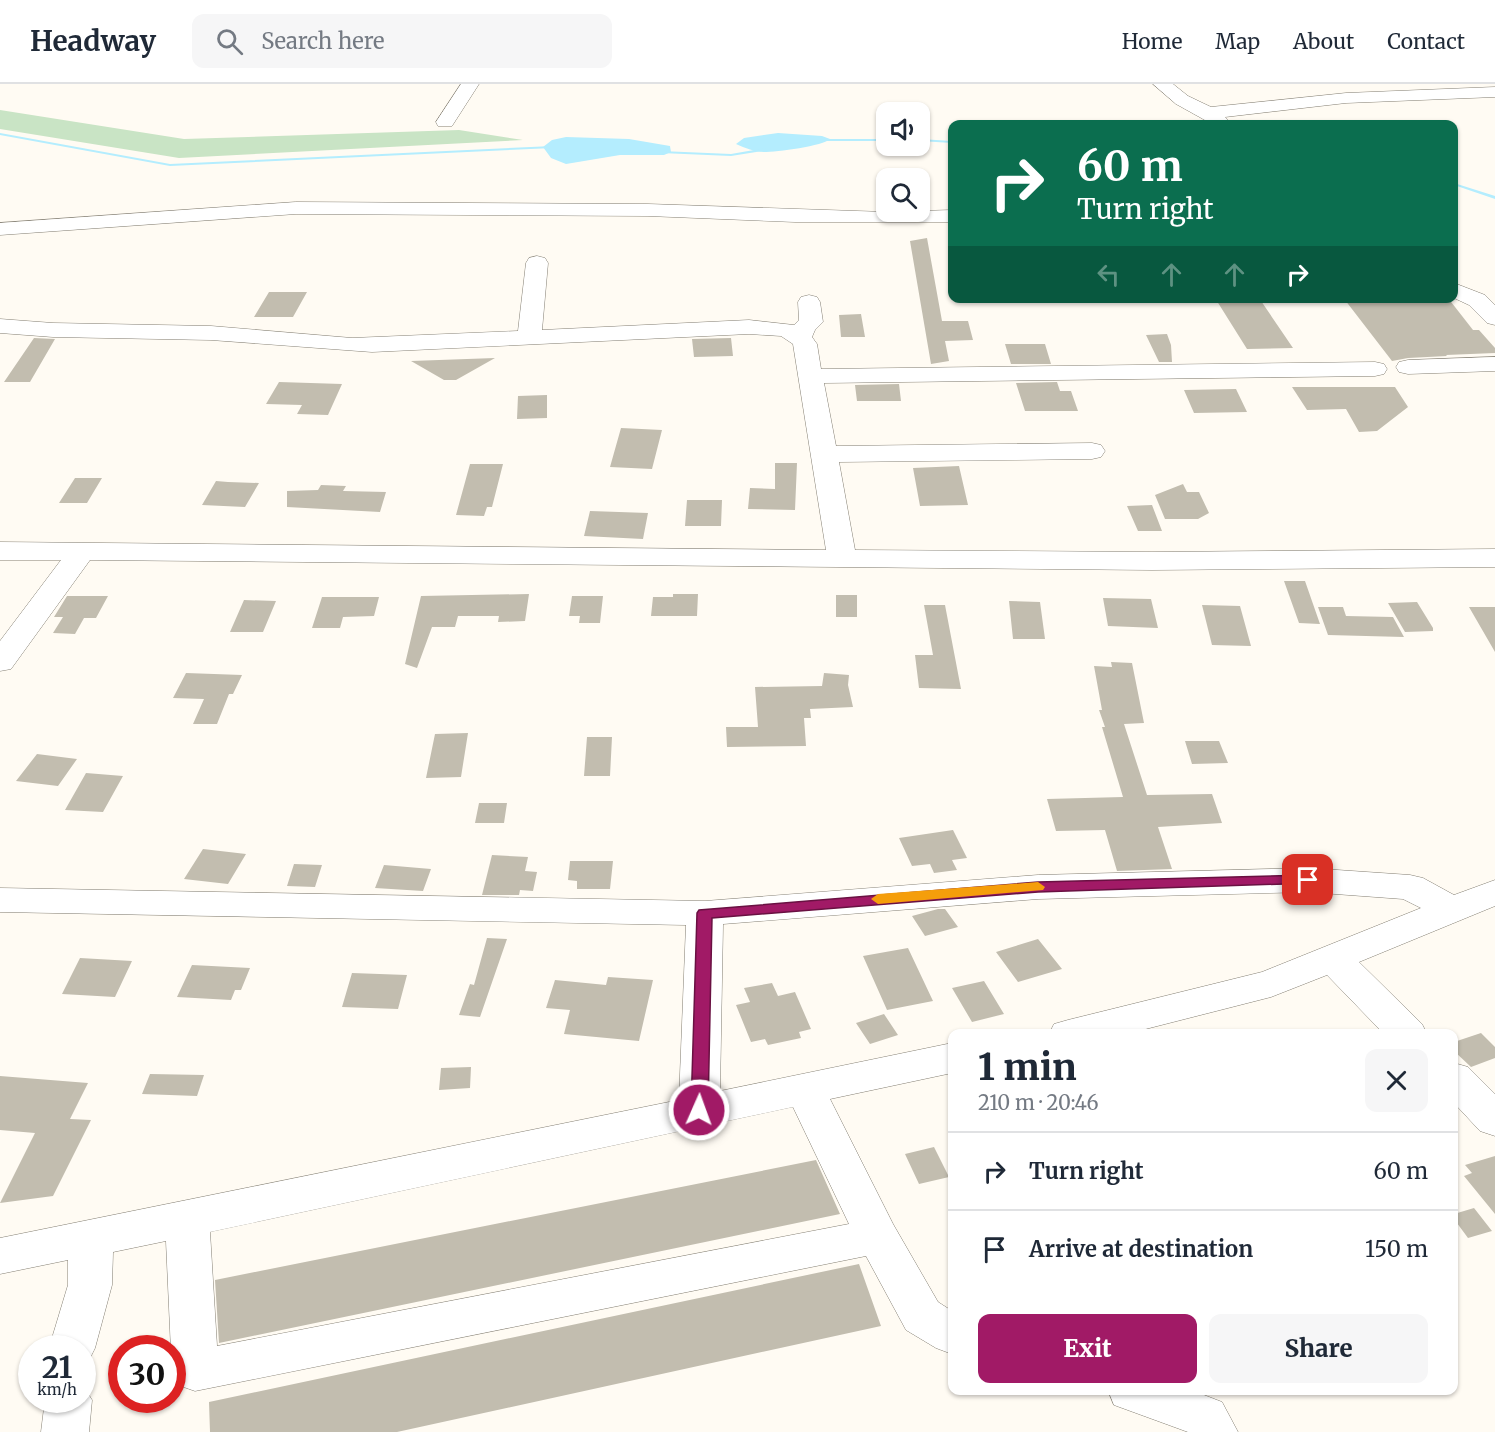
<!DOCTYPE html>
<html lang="en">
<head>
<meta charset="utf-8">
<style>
	body { margin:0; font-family:Merriweather,serif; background:#f6f6f7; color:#1f2937; height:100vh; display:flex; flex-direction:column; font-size:22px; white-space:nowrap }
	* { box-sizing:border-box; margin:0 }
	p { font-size:20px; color:#747a83 }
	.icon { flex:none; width:33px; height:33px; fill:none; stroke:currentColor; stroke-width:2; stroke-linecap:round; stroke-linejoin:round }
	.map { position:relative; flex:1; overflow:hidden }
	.drawer { position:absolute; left:948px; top:945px; width:510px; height:366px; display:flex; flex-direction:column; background:#fff; border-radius:12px; box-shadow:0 2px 4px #0004 }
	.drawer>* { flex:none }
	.hud { position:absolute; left:948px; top:36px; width:510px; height:183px; border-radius:12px; box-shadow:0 2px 4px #0004; background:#0b6e4f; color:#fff; overflow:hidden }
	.buttons { position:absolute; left:876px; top:18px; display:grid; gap:12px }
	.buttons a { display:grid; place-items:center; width:54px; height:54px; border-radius:12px; background:#fff; box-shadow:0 2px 4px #0004; font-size:30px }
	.speed { position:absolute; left:18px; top:1251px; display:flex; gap:12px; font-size:30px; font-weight:700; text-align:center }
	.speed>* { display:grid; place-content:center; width:78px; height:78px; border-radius:50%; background:#fff; box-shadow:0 2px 4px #0004; line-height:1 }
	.speed small { font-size:15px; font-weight:400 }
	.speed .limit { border:9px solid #d22; background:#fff; color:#111 }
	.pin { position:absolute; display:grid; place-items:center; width:51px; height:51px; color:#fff; margin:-26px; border-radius:12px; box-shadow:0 3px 9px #0006 }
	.me { position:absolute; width:66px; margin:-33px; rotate:2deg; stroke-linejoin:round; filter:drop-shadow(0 0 4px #0008) }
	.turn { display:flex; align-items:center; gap:21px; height:126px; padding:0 30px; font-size:27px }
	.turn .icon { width:78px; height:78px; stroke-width:2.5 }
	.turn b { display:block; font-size:42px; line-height:51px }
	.lanes { display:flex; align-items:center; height:57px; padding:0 30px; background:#0003; justify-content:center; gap:30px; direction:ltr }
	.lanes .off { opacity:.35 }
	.round { display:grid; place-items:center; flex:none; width:63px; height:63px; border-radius:12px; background:#f6f6f7 }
	.summary { display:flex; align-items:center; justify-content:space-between; height:102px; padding:0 30px }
	h1 { font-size:36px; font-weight:800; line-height:45px }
	.action { display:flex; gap:12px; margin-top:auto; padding:12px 30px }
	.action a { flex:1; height:69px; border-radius:12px; background:#a11a66; color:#fff; font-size:24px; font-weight:800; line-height:69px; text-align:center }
	.action a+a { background:#f6f6f7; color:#1f2937 }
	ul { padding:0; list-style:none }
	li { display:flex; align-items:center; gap:18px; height:78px; padding:0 30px; border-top:2px solid #e0e1e3 }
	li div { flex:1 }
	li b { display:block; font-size:22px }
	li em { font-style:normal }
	header { display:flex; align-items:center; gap:36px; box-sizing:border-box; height:84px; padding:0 30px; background:#fff; border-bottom:2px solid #e0e1e3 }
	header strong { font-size:28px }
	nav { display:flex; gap:33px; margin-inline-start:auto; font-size:21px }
	.search { width:420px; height:54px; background:#f6f6f7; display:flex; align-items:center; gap:15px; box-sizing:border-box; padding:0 21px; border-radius:12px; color:#747a83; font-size:22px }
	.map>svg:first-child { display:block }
</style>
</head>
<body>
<header>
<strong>Headway</strong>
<div class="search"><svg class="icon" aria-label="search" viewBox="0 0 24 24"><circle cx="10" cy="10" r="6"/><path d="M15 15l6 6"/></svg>Search here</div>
<nav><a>Home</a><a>Map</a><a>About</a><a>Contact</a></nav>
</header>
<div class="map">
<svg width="1495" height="1348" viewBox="0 0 1495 1348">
	<rect width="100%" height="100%" fill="#fffbf3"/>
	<!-- green -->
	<path fill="#c9e4c5" d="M 0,26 L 184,55 L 459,46 L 523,56 L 179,74 L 0,45 Z"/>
	<!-- water -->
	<path fill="#b4edfe" d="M 778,49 L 822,52 L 830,55 C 824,62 776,68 764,68 C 755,68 745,64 736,60 L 744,54 Z
		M 566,53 L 629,55 L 670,62 L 671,68 L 664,71 L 620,71 L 566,80 L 551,74 L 543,63 L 552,56 Z"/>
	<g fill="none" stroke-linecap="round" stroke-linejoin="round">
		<!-- stream -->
		<path fill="#b4edfe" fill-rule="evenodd" d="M 0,49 L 170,80 L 553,62 L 555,63 L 553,64 L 170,82 L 0,51 Z
			M 820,55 L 886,55 L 886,57 L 820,57 Z
			M 920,55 L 952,57 L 952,59 L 920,57 Z
			M 766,64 L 768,65 L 768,66 L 731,72 L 661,69 L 659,68 L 661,67 L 731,70 Z
			M 1454,99 L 1495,112 L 1495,115 L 1454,101 Z"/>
	</g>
	<!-- building -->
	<path fill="#c2bdaf" d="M 927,154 L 942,237 L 968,237 L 973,256 L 945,257 L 949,277 L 931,280 L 910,157 Z
		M 269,208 L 307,208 L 293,233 L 254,233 Z
		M 1215,214 L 1259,214 L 1293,264 L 1247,265 Z
		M 1365,214 L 1448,214 L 1473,246 L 1479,246 L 1495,264 L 1495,269 L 1446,271 L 1447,272 L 1408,274 L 1392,277 L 1345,216 Z
		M 861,230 L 865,253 L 841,253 L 839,231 Z
		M 1167,250 L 1171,261 L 1172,278 L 1159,278 L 1146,251 Z
		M 34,254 L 55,255 L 30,298 L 4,298 Z
		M 731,254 L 733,272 L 694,273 L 692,255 Z
		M 1005,260 L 1045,260 L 1051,280 L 1011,280 Z
		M 495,274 L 456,296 L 444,296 L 411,277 Z
		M 279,298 L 342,300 L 328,331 L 297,330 L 302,321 L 266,320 Z
		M 1057,298 L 1060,307 L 1071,307 L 1078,327 L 1025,327 L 1016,299 Z
		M 899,300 L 901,317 L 857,317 L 855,301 Z
		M 1292,303 L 1395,303 L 1408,323 L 1377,347 L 1359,348 L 1346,325 L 1307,326 Z
		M 1236,305 L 1247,328 L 1194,329 L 1184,306 Z
		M 547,311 L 547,334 L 517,335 L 518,312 Z
		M 621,344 L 662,346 L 652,385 L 610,383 Z
		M 775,379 L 797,379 L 795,426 L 748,425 L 750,404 L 775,405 Z
		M 470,380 L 503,380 L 492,423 L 487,423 L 484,432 L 456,431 Z
		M 959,382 L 968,421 L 920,422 L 913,384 Z
		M 75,394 L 102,394 L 87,419 L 59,419 Z
		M 216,397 L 228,398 L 259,399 L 245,423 L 202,421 Z
		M 1183,400 L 1187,408 L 1199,408 L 1209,429 L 1198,435 L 1165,435 L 1155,411 Z
		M 321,401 L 346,402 L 343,407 L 386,408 L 380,428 L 287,423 L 287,407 L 318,406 Z
		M 687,416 L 722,416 L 721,442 L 685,442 Z
		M 1152,421 L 1162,447 L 1138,447 L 1127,422 Z
		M 590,427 L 648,429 L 643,455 L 584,452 Z
		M 1284,497 L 1305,497 L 1320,540 L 1299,539 Z
		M 529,510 L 525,537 L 498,538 L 499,532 L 458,532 L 455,543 L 432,543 L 417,584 L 405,580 L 421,512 Z
		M 673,510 L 698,510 L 697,532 L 651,532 L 653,513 L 673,513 Z
		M 836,511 L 857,511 L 857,533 L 836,533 Z
		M 67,512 L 108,512 L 96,534 L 84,534 L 75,550 L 53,549 L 63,533 L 54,533 Z
		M 572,512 L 603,512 L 600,539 L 579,539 L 580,532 L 569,532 Z
		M 322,513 L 379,513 L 374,532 L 343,533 L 340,544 L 312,544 Z
		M 1103,514 L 1151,515 L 1158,544 L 1108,542 Z
		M 244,516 L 276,517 L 263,548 L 230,548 Z
		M 1009,517 L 1040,518 L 1045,555 L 1013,555 Z
		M 1417,518 L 1433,544 L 1433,547 L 1405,548 L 1388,519 Z
		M 924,521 L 945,521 L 961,605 L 919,604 L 915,571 L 933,571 Z
		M 1202,521 L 1240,522 L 1251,562 L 1212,561 Z
		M 1318,523 L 1343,523 L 1346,532 L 1393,533 L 1404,553 L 1328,551 Z
		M 1469,523 L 1495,523 L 1495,568 Z
		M 1111,578 L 1132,579 L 1144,639 L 1124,640 L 1147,711 L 1212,710 L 1222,739 L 1158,743 L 1172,785 L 1117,787 L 1105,746 L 1056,747 L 1047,715 L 1123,713 L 1102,643 L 1105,643 L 1099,626 L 1102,626 L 1094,582 L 1112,583 Z
		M 186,589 L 242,591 L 233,610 L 229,610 L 217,640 L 193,640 L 204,615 L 173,614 Z
		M 824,589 L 849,591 L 848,601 L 853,623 L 810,625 L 811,634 L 804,634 L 806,662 L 727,663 L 726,643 L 758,643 L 755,603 L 822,602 Z
		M 468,649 L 461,693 L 426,694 L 435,650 Z
		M 587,653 L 612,653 L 610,692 L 584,692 Z
		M 1185,657 L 1219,657 L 1228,679 L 1192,680 Z
		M 37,670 L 77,675 L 58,702 L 16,697 Z
		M 86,689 L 123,692 L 103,728 L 65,726 Z
		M 479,719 L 507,719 L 504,739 L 475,739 Z
		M 953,746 L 967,774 L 952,776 L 957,786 L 934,789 L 930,780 L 912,782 L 899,754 Z
		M 203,765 L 246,770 L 228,800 L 184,795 Z
		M 492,771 L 528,773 L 525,787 L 537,788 L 533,807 L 520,806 L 519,811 L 482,811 Z
		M 570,777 L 613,777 L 610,805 L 577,805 L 577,797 L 568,796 Z
		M 294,780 L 322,781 L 315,803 L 287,802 Z
		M 384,781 L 431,785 L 423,807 L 375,804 Z
		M 938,825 L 945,825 L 958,843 L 925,852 L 912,832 Z
		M 487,854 L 507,855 L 480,933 L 459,931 L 470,900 L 474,901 Z
		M 1038,855 L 1062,885 L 1018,898 L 996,868 Z
		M 908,864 L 933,917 L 887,926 L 863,872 Z
		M 80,874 L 132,877 L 115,913 L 62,910 Z
		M 192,881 L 250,884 L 241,906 L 235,906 L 231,916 L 177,913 Z
		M 352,889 L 407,891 L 398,925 L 342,923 Z
		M 608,893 L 653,896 L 639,957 L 564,950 L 570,926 L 546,924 L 555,896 L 606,901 Z
		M 984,897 L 1004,930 L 972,938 L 952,904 Z
		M 772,899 L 778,912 L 795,908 L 811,945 L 799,948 L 801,954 L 768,961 L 765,955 L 751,958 L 736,921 L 750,918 L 744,904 Z
		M 884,930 L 898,951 L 870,960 L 856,939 Z
		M 1481,949 L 1495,963 L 1495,974 L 1471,983 L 1454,967 L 1454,958 Z
		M 471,983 L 470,1004 L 439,1006 L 441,984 Z
		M 150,990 L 204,991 L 197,1012 L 142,1010 Z
		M 0,992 L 88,999 L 70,1035 L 91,1036 L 53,1112 L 0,1119 L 35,1049 L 0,1046 Z
		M 934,1063 L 949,1093 L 919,1100 L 905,1070 Z
		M 1495,1072 L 1495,1130 L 1464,1092 L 1472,1089 L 1465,1081 Z
		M 816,1076 L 840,1130 L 219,1259 L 215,1196 Z
		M 1474,1124 L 1492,1147 L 1468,1154 L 1454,1135 L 1454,1130 Z
		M 859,1180 L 881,1242 L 397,1348 L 210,1348 L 209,1318 Z"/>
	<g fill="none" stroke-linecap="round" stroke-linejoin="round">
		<!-- minor casing -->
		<g stroke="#847f73" stroke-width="1">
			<path id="minor" d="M 461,0 L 479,0 L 452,42 L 438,42 L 436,38 Z
				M 1153,0 L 1173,0 L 1188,12 L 1211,23 L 1346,9 L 1495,3 L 1495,13 L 1346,19 L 1225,33 L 1232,40 L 1212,40 L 1176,20 Z
				M 296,118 L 648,120 L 886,128 L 952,126 L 952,138 L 795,138 L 648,132 L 296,130 L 0,151 L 0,139 Z
				M 537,172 L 545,174 L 548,179 L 542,246 L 749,236 L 794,241 L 799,236 L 798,218 L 801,213 L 809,211 L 817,213 L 820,218 L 823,238 L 815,246 L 812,253 L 817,260 L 821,285 L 1375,278 L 1384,280 L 1387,285 L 1384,290 L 1375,292 L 824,299 L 836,362 L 1092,359 L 1101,361 L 1105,367 L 1101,373 L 1092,375 L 839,378 L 855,466 L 1152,468 L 1495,465 L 1495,483 L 1152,486 L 90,476 L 11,585 L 0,587 L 0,557 L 61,476 L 0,476 L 0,458 L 826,466 L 793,260 L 781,252 L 749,250 L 372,268 L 211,256 L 53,253 L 0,249 L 0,235 L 53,239 L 211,242 L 352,254 L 518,247 L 526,179 L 529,174 Z
				M 1454,199 L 1485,211 L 1495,221 L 1495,241 L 1487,239 L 1469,221 L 1454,214 Z
				M 1495,273 L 1495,287 L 1408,290 L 1399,288 L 1396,283 L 1399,278 L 1408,276 Z
				M 1308,784 L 1410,791 L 1423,794 L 1454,811 L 1495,796 L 1495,822 L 1359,878 L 1422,940 L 1427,950 L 1384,950 L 1327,891 L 1271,913 L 1126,950 L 1049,950 L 1054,940 L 1068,936 L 1262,888 L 1421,824 L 1403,815 L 1308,808 L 1038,815 L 723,840 L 720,1007 L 952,959 L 952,989 L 830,1015 L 893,1140 L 938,1218 L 952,1227 L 952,1270 L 936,1264 L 906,1246 L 866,1172 L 195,1307 L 178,1301 L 172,1289 L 166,1157 L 113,1168 L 112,1201 L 95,1264 L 88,1278 L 82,1280 L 82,1264 L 49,1264 L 68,1201 L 68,1176 L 0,1190 L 0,1154 L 679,1016 L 686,841 L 0,828 L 0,804 L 705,817 L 1038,791 ZM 793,1023 L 849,1140 L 217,1262 L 210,1148 Z
				M 1454,979 L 1468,983 L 1495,1010 L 1495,1052 L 1480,1047 L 1454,1019 Z
				M 82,1300 L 92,1316 L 89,1348 L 41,1348 L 45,1316 L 82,1316 Z
				M 1108,1306 L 1191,1306 L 1222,1318 L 1238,1348 L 1188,1348 L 1114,1321 Z"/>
		</g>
		<!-- minor -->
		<use href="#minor" fill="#fff" fill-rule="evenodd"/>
	</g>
	<!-- route -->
	<path fill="#a11a66" stroke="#691142" stroke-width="1.5" d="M 1308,791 L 1315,796 L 1313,799 L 1038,808 L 712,834 L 708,1026 L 705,1031 L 699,1033 L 693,1031 L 691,1026 L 697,829 L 699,826 L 1038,798 Z"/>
	<!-- slow -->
	<path fill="#f59e0b" d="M 1038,798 L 1045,803 L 1043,806 L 878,820 L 871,815 L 878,810 Z"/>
</svg>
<div class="buttons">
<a><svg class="icon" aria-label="sound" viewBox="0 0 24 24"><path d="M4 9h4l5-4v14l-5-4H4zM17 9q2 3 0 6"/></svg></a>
<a><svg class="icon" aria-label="search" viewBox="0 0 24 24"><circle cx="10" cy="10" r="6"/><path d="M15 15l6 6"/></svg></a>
</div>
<div class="speed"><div>21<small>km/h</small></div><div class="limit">30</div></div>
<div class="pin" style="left:1308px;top:796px;background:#d93025"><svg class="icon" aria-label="arrive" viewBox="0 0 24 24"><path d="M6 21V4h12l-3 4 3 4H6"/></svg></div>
<svg class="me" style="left:699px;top:1026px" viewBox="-20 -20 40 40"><circle r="17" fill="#a11a66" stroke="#fff" stroke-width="3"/><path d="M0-11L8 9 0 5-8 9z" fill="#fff"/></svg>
<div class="hud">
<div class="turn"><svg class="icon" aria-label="right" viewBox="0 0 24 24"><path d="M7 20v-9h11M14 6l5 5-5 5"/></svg><div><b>60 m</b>Turn right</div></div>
<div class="lanes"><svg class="icon off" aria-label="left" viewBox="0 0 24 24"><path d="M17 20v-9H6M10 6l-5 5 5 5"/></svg><svg class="icon off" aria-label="ahead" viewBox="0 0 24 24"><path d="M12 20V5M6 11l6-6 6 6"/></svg><svg class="icon off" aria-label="ahead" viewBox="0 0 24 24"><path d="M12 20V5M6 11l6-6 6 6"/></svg><svg class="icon" aria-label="right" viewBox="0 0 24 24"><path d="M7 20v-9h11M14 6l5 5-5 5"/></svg></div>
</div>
<section class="drawer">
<div class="summary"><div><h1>1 min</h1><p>210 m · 20:46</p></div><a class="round"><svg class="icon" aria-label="close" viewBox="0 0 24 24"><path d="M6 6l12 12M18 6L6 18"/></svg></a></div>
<ul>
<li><svg class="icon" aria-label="right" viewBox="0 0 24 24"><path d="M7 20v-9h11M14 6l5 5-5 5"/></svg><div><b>Turn right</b></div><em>60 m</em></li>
<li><svg class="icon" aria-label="arrive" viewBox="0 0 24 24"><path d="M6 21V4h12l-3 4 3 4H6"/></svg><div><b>Arrive at destination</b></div><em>150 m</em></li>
</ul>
<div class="action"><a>Exit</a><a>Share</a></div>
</section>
</div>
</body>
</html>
